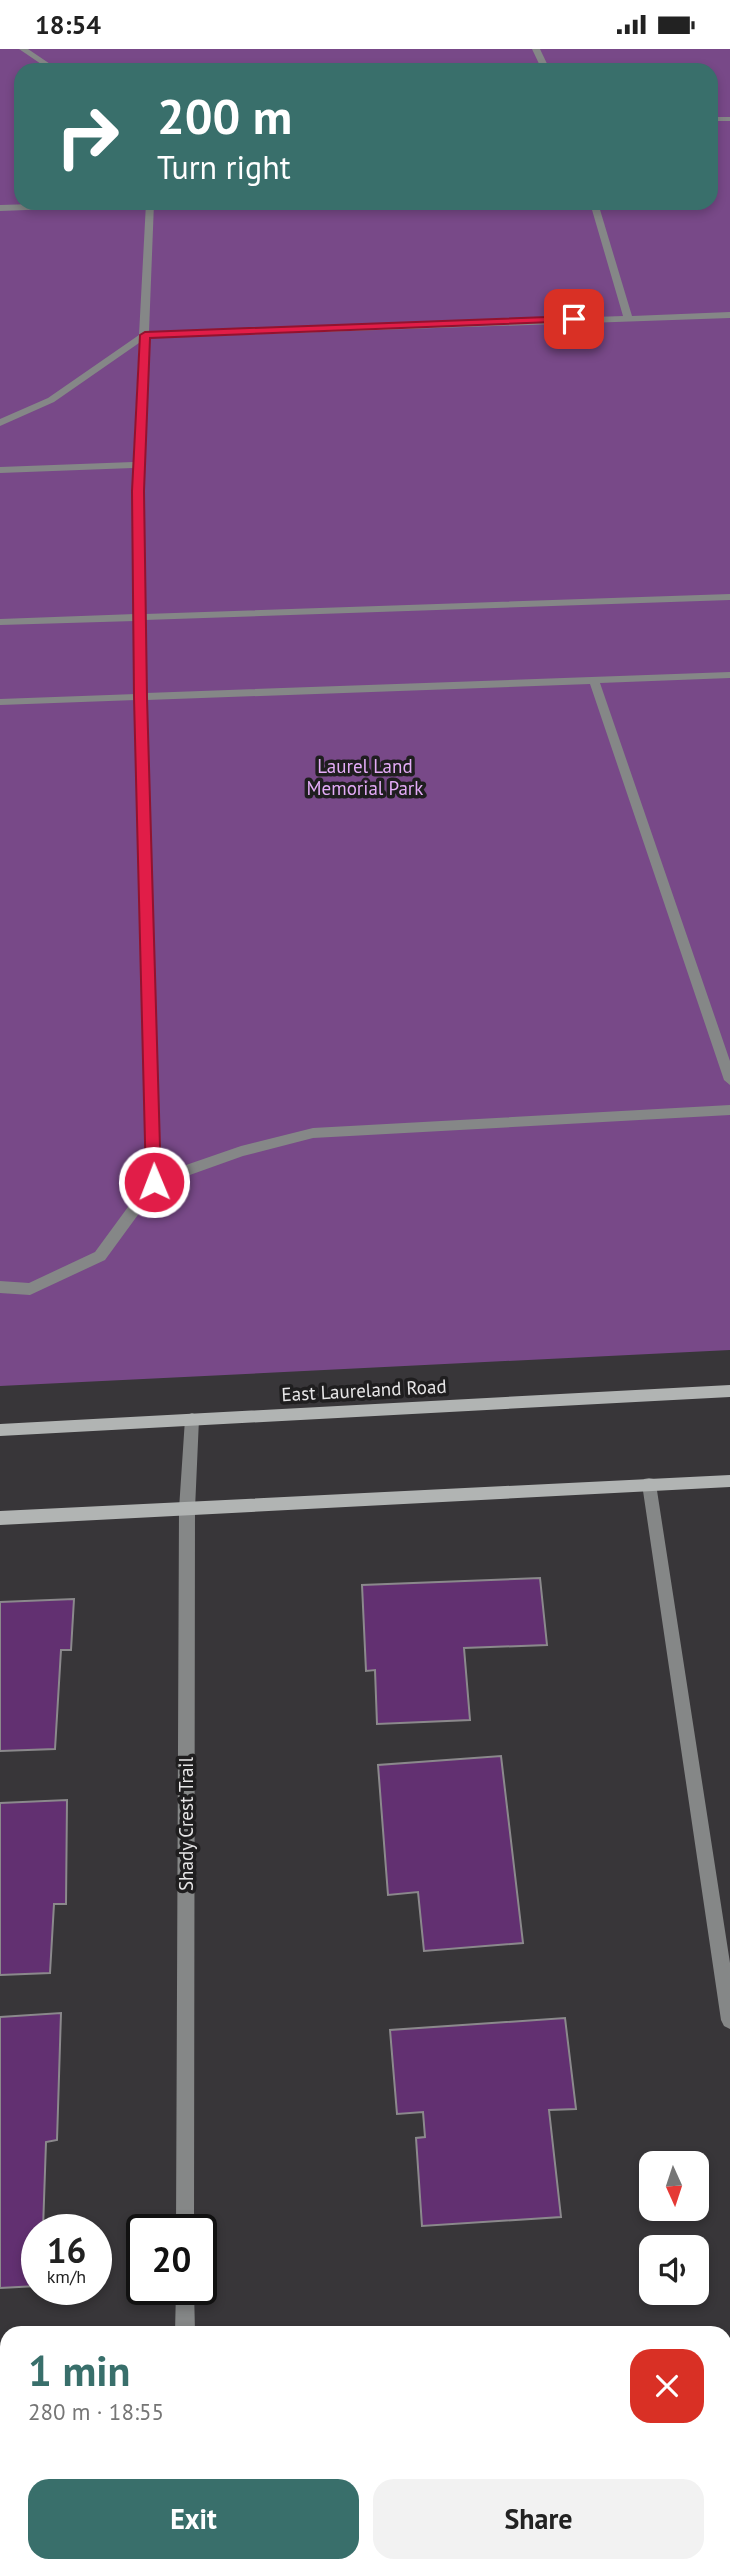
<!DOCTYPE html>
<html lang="en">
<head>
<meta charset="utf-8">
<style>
	body { margin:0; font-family:"PT Sans",sans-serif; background:#f2f2f2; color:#222; height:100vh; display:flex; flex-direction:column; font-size:26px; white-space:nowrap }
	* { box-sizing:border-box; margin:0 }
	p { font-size:23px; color:#767676 }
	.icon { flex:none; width:38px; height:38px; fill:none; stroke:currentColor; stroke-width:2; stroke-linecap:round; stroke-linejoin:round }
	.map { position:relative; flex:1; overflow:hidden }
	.sheet { position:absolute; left:0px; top:2277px; width:732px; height:247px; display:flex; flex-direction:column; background:#fff; border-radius:21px 21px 0 0; box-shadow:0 4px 10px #0003 }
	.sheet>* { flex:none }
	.hud { position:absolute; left:14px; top:14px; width:704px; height:147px; border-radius:21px; box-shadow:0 4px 10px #0003; background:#396f6b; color:#fff; overflow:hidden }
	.needle { width:46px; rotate:177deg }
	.controls { position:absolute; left:639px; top:2102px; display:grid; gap:14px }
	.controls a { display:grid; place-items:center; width:70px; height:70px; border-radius:14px; background:#fff; box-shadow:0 4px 10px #0003; font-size:35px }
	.speed { position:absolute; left:21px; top:2165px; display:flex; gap:14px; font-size:35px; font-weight:700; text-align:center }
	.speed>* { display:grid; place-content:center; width:91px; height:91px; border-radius:50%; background:#fff; box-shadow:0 4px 10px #0003; line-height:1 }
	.speed small { font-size:18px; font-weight:400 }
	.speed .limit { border:4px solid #111; border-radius:10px; background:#fff; color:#111 }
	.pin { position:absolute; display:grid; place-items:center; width:60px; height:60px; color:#fff; margin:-30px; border-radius:14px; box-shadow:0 4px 10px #0006 }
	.me { position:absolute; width:77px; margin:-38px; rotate:359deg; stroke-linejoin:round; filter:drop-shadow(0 0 5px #0008) }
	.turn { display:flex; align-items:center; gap:24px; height:147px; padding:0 28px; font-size:32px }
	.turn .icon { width:91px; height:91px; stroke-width:2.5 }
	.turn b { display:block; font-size:49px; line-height:60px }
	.round { display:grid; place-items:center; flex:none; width:74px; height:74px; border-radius:21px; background:#f2f2f2 }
	.headline { display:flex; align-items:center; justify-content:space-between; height:119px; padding:0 28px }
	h1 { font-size:42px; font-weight:600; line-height:52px; color:#396f6b }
	.button { display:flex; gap:14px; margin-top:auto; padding:14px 28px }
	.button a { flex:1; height:80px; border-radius:21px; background:#396f6b; color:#fff; font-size:28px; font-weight:600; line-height:80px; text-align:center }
	.button a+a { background:#f2f2f2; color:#222 }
	.status { display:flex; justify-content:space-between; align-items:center; height:49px; padding:0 35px; background:#fff; direction:ltr }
	.status svg { height:19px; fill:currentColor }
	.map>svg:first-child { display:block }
</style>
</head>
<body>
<div class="status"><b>18:54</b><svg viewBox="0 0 49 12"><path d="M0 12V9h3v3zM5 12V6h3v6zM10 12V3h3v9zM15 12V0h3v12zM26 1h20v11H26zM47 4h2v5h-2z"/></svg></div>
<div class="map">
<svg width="730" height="2522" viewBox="0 0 730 2522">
	<rect width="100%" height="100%" fill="#383639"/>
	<!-- green -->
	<path fill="#784988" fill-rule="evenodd" d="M 0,0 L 730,0 L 730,1301 L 0,1337 ZM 21,21 L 710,21 L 710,154 L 21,154 Z"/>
	<!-- building -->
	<path fill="#623071" stroke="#8b898c" stroke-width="2" d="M 540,1529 L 547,1596 L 464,1599 L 470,1671 L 377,1675 L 375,1621 L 366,1622 L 362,1536 Z
		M 74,1550 L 71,1601 L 61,1601 L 55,1700 L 0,1702 L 0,1553 Z
		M 501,1707 L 523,1894 L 424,1902 L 418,1843 L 388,1846 L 378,1716 Z
		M 67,1751 L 66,1855 L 54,1855 L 50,1924 L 0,1926 L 0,1754 Z
		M 61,1964 L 57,2091 L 46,2093 L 43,2180 L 37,2180 L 37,2237 L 0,2239 L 0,1968 Z
		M 565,1969 L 576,2060 L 549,2061 L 561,2168 L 422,2177 L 416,2089 L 425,2088 L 423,2063 L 397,2065 L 390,1981 Z
		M 0,2326 L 7,2326 L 7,2516 L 14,2516 L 13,2522 L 0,2522 Z
		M 416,2516 L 702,2516 L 702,2522 L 416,2522 Z"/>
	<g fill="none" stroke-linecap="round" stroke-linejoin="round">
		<!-- lane -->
		<path fill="#858787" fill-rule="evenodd" d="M 19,0 L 28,0 L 59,21 L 50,21 Z
			M 532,0 L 540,0 L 550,21 L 542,21 Z
			M 710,68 L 730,68 L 730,72 L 710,72 Z
			M 66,154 L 136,154 L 132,157 L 0,162 L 0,156 Z
			M 146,154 L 154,154 L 149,283 L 623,267 L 590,154 L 598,154 L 632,267 L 730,263 L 730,269 L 148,289 L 143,416 L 145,565 L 730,545 L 730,551 L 145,571 L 146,644 L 730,623 L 730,629 L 600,634 L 730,1012 L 730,1036 L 724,1031 L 590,635 L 147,651 L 160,1125 L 241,1097 L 313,1079 L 730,1056 L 730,1066 L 313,1089 L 243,1107 L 159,1137 L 105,1211 L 30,1246 L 0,1244 L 0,1232 L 29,1234 L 95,1203 L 147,1132 L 136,651 L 0,656 L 0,650 L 136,645 L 135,572 L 0,576 L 0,570 L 135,565 L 133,419 L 0,424 L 0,418 L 133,413 L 139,294 L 54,353 L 0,377 L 0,370 L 48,349 L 139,286 Z
			M 649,1429 L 654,1430 L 656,1435 L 730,1914 L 730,1980 L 724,1977 L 721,1971 L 642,1435 L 644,1430 Z"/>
		<!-- street -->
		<path fill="#858787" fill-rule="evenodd" d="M 192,1364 L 197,1366 L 199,1370 L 195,1460 L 194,2180 L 176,2180 L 179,1460 L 185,1370 L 187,1366 Z
			M 176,2240 L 194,2240 L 195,2284 L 175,2284 Z
			M 175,2516 L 195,2516 L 195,2522 L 175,2522 Z"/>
		<!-- secondary -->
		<path fill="#b1b4b3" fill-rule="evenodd" d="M 730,1336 L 730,1348 L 0,1387 L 0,1375 Z
			M 730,1426 L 730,1438 L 0,1476 L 0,1462 Z"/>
	</g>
	<!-- route -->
	<path fill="#e11d48" stroke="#92132f" stroke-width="2" d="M 574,267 L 579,270 L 578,272 L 150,289 L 144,442 L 147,648 L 161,1133 L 154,1139 L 148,1137 L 146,1133 L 134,648 L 132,442 L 140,286 L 145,283 Z"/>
	<g text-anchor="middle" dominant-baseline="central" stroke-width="7" stroke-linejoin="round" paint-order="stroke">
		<!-- park labels -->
		<g font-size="19" fill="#e4acf7" stroke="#1f1e1f">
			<text x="365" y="717">Laurel Land<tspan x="365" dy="22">Memorial Park</tspan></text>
		</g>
		<!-- street labels -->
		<g font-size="19" fill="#e7e6e7" stroke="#1f1e1f">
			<text transform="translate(364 1341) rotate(-3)">East Laureland Road</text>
			<text transform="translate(186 1775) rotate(-90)">Shady Crest Trail</text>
		</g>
	</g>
</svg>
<div class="controls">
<a><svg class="needle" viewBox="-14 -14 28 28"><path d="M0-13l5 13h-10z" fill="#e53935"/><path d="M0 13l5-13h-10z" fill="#767676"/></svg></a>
<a><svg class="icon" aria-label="sound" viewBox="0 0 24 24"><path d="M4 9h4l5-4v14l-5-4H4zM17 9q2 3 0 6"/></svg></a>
</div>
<div class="speed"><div>16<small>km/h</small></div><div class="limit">20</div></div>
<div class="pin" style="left:574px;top:270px;background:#d93025"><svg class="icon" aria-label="arrive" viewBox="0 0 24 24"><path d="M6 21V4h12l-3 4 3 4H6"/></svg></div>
<svg class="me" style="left:154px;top:1133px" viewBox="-20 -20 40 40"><circle r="17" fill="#e11d48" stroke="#fff" stroke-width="3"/><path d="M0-11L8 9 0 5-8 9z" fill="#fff"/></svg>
<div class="hud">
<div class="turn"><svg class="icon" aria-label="right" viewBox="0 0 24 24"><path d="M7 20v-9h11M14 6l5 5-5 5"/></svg><div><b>200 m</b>Turn right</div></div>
</div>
<section class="sheet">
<div class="headline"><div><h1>1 min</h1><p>280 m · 18:55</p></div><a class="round" style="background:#d93025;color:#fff"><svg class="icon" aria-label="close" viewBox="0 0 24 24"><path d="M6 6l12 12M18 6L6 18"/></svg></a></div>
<div class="button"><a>Exit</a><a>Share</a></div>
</section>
</div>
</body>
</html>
